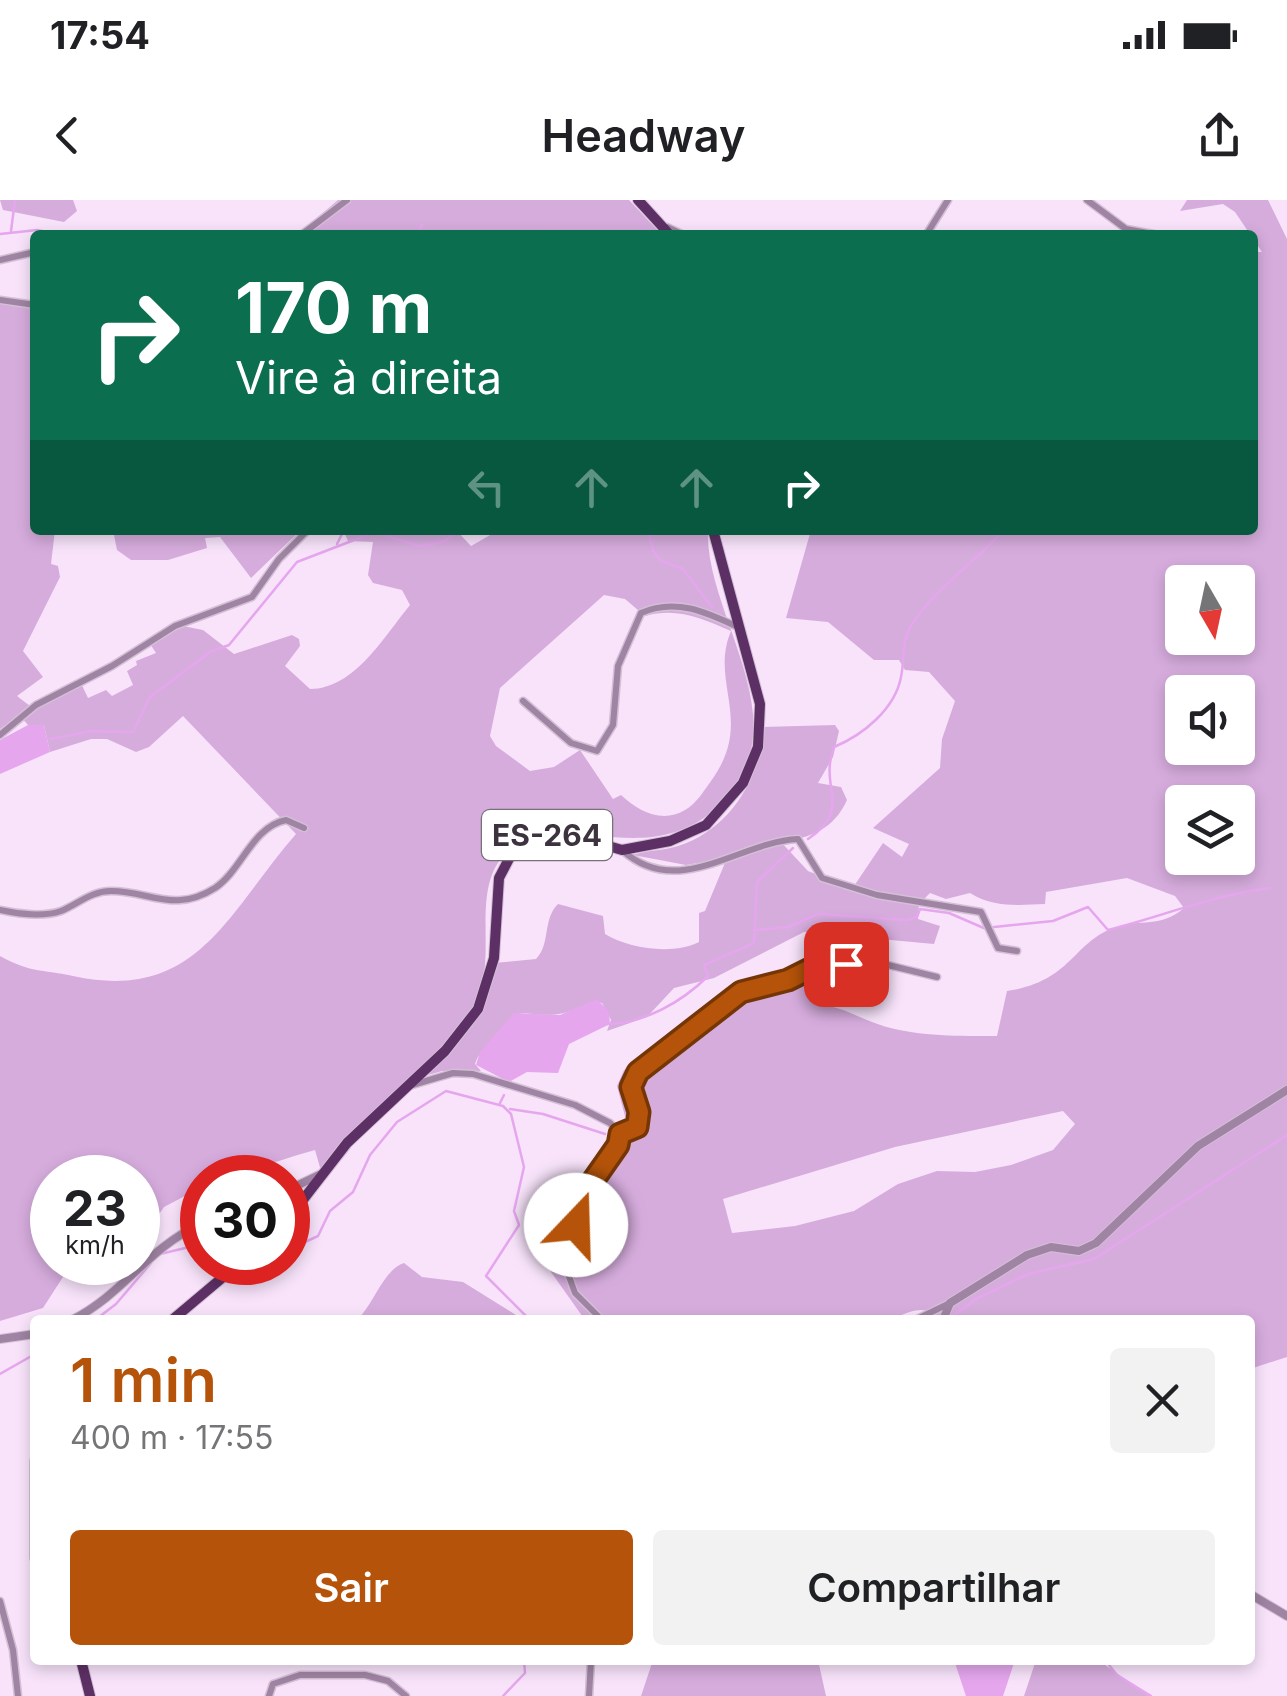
<!DOCTYPE html>
<html lang="pt">
<head>
<meta charset="utf-8">
<style>
	body { margin:0; font-family:Inter,sans-serif; background:#f2f2f2; color:#202124; height:100vh; display:flex; flex-direction:column; font-size:38px; white-space:nowrap }
	* { box-sizing:border-box; margin:0 }
	p { font-size:32px; color:#757577 }
	.icon { flex:none; width:55px; height:55px; fill:none; stroke:currentColor; stroke-width:2; stroke-linecap:round; stroke-linejoin:round }
	.map { position:relative; flex:1; overflow:hidden }
	.sheet { position:absolute; left:30px; top:1115px; width:1225px; height:350px; display:flex; flex-direction:column; background:#fff; border-radius:10px; box-shadow:0 5px 15px #0003 }
	.sheet>* { flex:none }
	.banner { position:absolute; left:30px; top:30px; width:1228px; height:305px; border-radius:10px; box-shadow:0 5px 15px #0003; background:#0b6e4f; color:#fff; overflow:hidden }
	.needle { width:65px; rotate:171deg }
	.tools { position:absolute; left:1165px; top:365px; display:grid; gap:20px }
	.tools a { display:grid; place-items:center; width:90px; height:90px; border-radius:10px; background:#fff; box-shadow:0 5px 15px #0003; font-size:50px }
	.speed { position:absolute; left:30px; top:955px; display:flex; gap:20px; font-size:50px; font-weight:700; text-align:center }
	.speed>* { display:grid; place-content:center; width:130px; height:130px; border-radius:50%; background:#fff; box-shadow:0 5px 15px #0003; line-height:1 }
	.speed small { font-size:25px; font-weight:400 }
	.speed .limit { border:15px solid #d22; background:#fff; color:#111 }
	.pin { position:absolute; display:grid; place-items:center; width:85px; height:85px; color:#fff; margin:-42px; border-radius:20px; box-shadow:0 5px 15px #0006 }
	.me { position:absolute; width:110px; margin:-55px; rotate:21deg; stroke-linejoin:round; filter:drop-shadow(0 0 8px #0008) }
	.turn { display:flex; align-items:center; gap:35px; height:210px; padding:0 40px; font-size:45px }
	.turn .icon { width:130px; height:130px; stroke-width:2.5 }
	.turn b { display:block; font-size:70px; line-height:85px }
	.lanes { display:flex; align-items:center; height:95px; padding:0 40px; background:#0003; justify-content:center; gap:50px; direction:ltr }
	.lanes .off { opacity:.35 }
	.round { display:grid; place-items:center; flex:none; width:105px; height:105px; border-radius:10px; background:#f2f2f2 }
	.headline { display:flex; align-items:center; justify-content:space-between; height:170px; padding:0 40px }
	h1 { font-size:60px; font-weight:600; line-height:75px; color:#b45309 }
	.button { display:flex; gap:20px; margin-top:auto; padding:20px 40px }
	.button a { flex:1; height:115px; border-radius:10px; background:#b45309; color:#fff; font-size:40px; font-weight:600; line-height:115px; text-align:center }
	.button a+a { background:#f2f2f2; color:#202124 }
	.status { display:flex; justify-content:space-between; align-items:center; height:70px; padding:0 50px; background:#fff; direction:ltr }
	.status svg { height:28px; fill:currentColor }
	header { display:flex; justify-content:space-between; align-items:center; height:130px; padding:0 40px; background:#fff; font-size:45px; font-weight:600 }
	.map>svg:first-child { display:block }
</style>
</head>
<body>
<div class="status"><b>17:54</b><svg viewBox="0 0 49 12"><path d="M0 12V9h3v3zM5 12V6h3v6zM10 12V3h3v9zM15 12V0h3v12zM26 1h20v11H26zM47 4h2v5h-2z"/></svg></div>
<header><svg class="icon" aria-label="back" viewBox="0 0 24 24"><path d="M15 5l-7 7 7 7"/></svg>Headway<svg class="icon" aria-label="share" viewBox="0 0 24 24"><path d="M12 15V3M7 8l5-5 5 5M5 13v7h14v-7"/></svg></header>
<div class="map">
<svg width="1287" height="1496" viewBox="0 0 1287 1496">
	<rect width="100%" height="100%" fill="#f8e3fb"/>
	<!-- green -->
	<path fill="#d6acdd" fill-rule="evenodd" d="M 0,0 L 73,0 L 77,11 L 64,22 L 3,10 Z
		M 338,0 L 629,0 L 662,35 L 297,35 Z
		M 1187,0 L 1268,0 L 1287,39 L 1287,1157 L 1250,1169 L 1250,1120 L 942,1120 C 926,1103 910,1111 891,1120 L 585,1120 L 551,1072 L 552,1045 L 588,966 L 626,920 L 617,886 L 624,870 L 732,786 L 771,780 L 810,764 L 868,764 L 868,774 L 829,798 L 828,806 C 845,809 856,816 872,822 C 910,837 957,836 997,836 L 1007,791 C 1073,781 1072,742 1116,727 C 1140,719 1161,728 1184,708 L 1175,696 L 1127,678 L 1046,692 L 1045,704 C 1019,705 993,708 970,693 L 946,699 L 930,693 L 919,704 L 918,719 L 940,726 L 934,744 L 804,732 L 714,778 L 674,788 L 647,817 L 607,831 L 611,820 L 602,803 C 586,800 575,812 559,814 C 519,819 523,799 493,839 C 486,848 479,852 475,864 L 481,871 L 442,871 L 421,877 L 482,807 L 494,763 L 536,759 C 551,744 542,720 558,704 L 603,716 L 605,734 C 629,749 673,755 699,742 L 699,713 L 705,711 L 727,658 L 686,665 L 633,655 C 645,650 664,651 678,646 C 729,630 762,578 762,527 L 835,525 L 839,531 L 833,557 L 818,583 L 841,587 L 847,600 C 834,629 810,639 780,641 L 808,671 L 852,689 L 883,643 L 902,657 L 909,644 L 873,628 L 940,568 L 942,539 L 955,501 L 929,472 L 905,470 L 899,460 L 874,460 L 828,422 L 786,418 L 811,330 L 1252,330 L 1252,52 L 1262,52 L 1235,12 L 1223,4 L 1180,11 ZM 1182,382 L 1238,382 L 1238,438 L 1182,438 ZM 1182,492 L 1238,492 L 1238,548 L 1182,548 ZM 1182,602 L 1238,602 L 1238,658 L 1182,658 ZM 1063,911 L 1075,924 L 1053,950 L 1011,965 L 975,972 L 937,971 L 898,984 L 854,1011 L 795,1026 L 732,1033 L 723,999 L 895,947 Z
		M 0,102 L 35,105 L 35,330 L 55,330 L 51,364 L 58,366 L 60,377 L 23,451 L 43,477 L 17,496 L 30,506 L 79,479 L 88,498 L 106,490 L 112,496 L 133,485 L 127,471 L 137,465 L 136,461 L 156,453 L 147,439 L 173,424 L 203,430 L 234,454 L 292,435 L 299,439 L 300,446 L 285,466 L 310,489 C 355,489 385,435 410,405 L 402,390 L 373,383 L 368,375 L 373,342 L 348,341 L 344,332 L 337,330 L 456,330 L 471,346 L 499,330 L 708,330 C 705,401 773,489 748,560 C 741,580 725,602 708,615 C 635,669 558,604 507,652 C 471,686 495,748 480,791 C 462,841 398,890 363,930 C 355,938 349,954 340,960 C 335,963 328,966 321,971 L 315,950 C 282,959 235,977 202,978 L 202,987 L 164,1007 L 150,1027 L 138,1036 L 138,978 L 52,978 L 52,1062 L 72,1063 L 43,1108 L 0,1121 L 0,756 C 31,773 40,769 73,776 C 197,803 227,713 296,634 L 183,516 L 149,547 L 136,552 L 107,539 L 91,539 L 50,552 L 44,525 L 28,525 L 19,515 L 0,529 ZM 604,395 L 625,399 L 645,416 C 677,407 701,418 731,431 C 709,483 755,521 711,581 C 703,592 696,604 685,610 C 662,624 638,611 621,595 L 613,599 L 580,550 L 554,567 L 530,571 L 496,546 L 490,536 L 500,488 Z
		M 113,330 L 301,330 L 251,378 L 220,337 L 205,338 L 207,348 L 168,360 L 131,360 L 117,350 Z
		M 404,1063 L 422,1077 L 463,1082 L 524,1120 L 357,1120 C 374,1104 383,1070 404,1063 Z
		M 653,1460 L 818,1460 L 826,1496 L 641,1496 Z
		M 1036,1460 L 1098,1460 L 1149,1496 L 1024,1496 Z"/>
	<!-- water -->
	<path fill="#e5a6ee" d="M 28,525 L 44,525 L 50,552 L 0,574 L 0,540 Z
		M 597,799 L 609,812 L 610,824 L 569,844 L 558,873 L 527,872 L 509,882 L 476,865 L 480,852 L 514,813 L 560,815 Z
		M 954,1460 L 1015,1460 L 1003,1496 L 966,1496 Z"/>
	<g fill="none" stroke-linecap="round" stroke-linejoin="round">
		<!-- stream -->
		<path stroke="#e5a6ee" stroke-width="2.5" d="M 11,31 L 15,0
			M 0,34 L 37,30 L 61,35
			M 418,35 L 422,25
			M 552,35 L 553,31
			M 648,330 L 653,351 L 661,361 L 683,369 L 712,407
			M 337,344 L 344,330
			M 50,539 L 92,531 L 133,532 L 150,497 L 210,452 L 229,445 L 297,362 L 375,332 L 419,346 L 443,342 L 460,330
			M 808,639 C 854,608 818,588 834,547 C 863,535 895,509 901,477 C 905,458 901,441 912,424 C 937,387 974,363 1004,330
			M 994,727 L 1053,721 L 1088,707 L 1108,730 C 1163,716 1213,695 1270,688
			M 757,730 L 789,727 L 818,714 L 907,720 L 917,717 L 920,709 L 949,713 L 986,729
			M 607,824 C 645,823 682,802 708,776 L 704,765 L 754,743 L 757,682 L 793,648
			M 500,903 L 504,895
			M 510,909 L 543,914 L 605,934
			M 288,1050 L 318,1036 L 330,1011 L 353,992 L 370,955 L 397,922 L 446,891 L 503,906 L 511,914 L 524,967 L 514,1011 L 519,1025 L 486,1076 L 530,1120
			M 160,1054 L 202,1044
			M 95,1120 L 116,1104 L 151,1063
			M 947,1120 L 978,1098 L 1028,1074 L 1094,1059 L 1287,935
			M 0,1174 L 35,1154
			M 1105,1460 L 1117,1475 L 1151,1496
			M 503,1496 L 525,1473 L 524,1460"/>
		<!-- minor casing -->
		<g stroke="#d3c0d5" stroke-width="9">
			<path id="minor" d="M 1087,0 L 1126,29 L 1158,35
				M 667,27 L 684,35
				M 301,35 L 347,0
				M 926,35 L 948,0
				M 0,60 L 35,52
				M 0,100 L 35,105
				M 523,501 L 571,543 L 597,551 L 613,525 L 618,466 L 641,413 C 676,397 708,413 740,428
				M 0,535 L 36,505 L 112,466 L 175,426 L 252,397 L 279,359 L 308,330
				M 623,651 C 679,700 738,642 798,639 L 822,678 L 877,695 L 981,712 L 998,748 L 1017,751
				M 0,710 C 18,714 44,717 61,711 C 78,704 91,691 111,691 C 150,691 174,714 215,688 C 242,670 252,627 286,620 L 304,628
				M 409,886 L 453,873 L 473,874 L 575,905 L 610,923 L 620,934 L 618,945 L 588,988 L 563,1060 L 575,1093 L 602,1120
				M 620,934 L 631,931 L 640,920 L 631,887 L 638,872 L 741,792 L 788,780 L 812,768 L 888,765 L 937,777
				M 915,1120 L 950,1103
				M 0,1401 L 13,1450 L 18,1496
				M 269,1496 L 273,1484 L 300,1475 L 365,1475 L 388,1481 L 406,1496
				M 589,1496 L 591,1460"/>
		</g>
		<!-- tertiary casing -->
		<g stroke="#d3c0d5" stroke-width="10">
			<path id="tertiary" d="M 288,990 L 321,974
				M 72,1120 C 126,1092 145,1050 202,1023
				M 943,1120 L 950,1103 L 1027,1055 L 1051,1047 L 1079,1051 L 1096,1043 L 1198,946 L 1287,890
				M 0,1139 L 35,1134
				M 1250,1394 L 1287,1416"/>
		</g>
		<!-- primary casing -->
		<g stroke="#d3c0d5" stroke-width="12">
			<path id="primary" d="M 638,0 L 670,35
				M 288,1019 L 347,943 L 445,851 L 478,809 L 494,758 L 499,678 L 510,657 L 548,635 L 574,636 L 622,650 L 670,641 L 706,625 L 743,583 L 758,547 L 760,504 L 713,330
				M 172,1120 L 241,1062
				M 35,1261 L 35,1358
				M 81,1460 L 90,1496"/>
		</g>
		<!-- minor -->
		<use href="#minor" stroke="#9f84a3" stroke-width="6"/>
		<!-- tertiary -->
		<use href="#tertiary" stroke="#9f84a3" stroke-width="8"/>
		<!-- primary -->
		<use href="#primary" stroke="#5d3065" stroke-width="10"/>
	</g>
	<g fill="none" stroke-linecap="round" stroke-linejoin="round">
		<!-- route casing -->
		<g stroke="#753606" stroke-width="25">
			<path id="route" d="M 576,1025 L 588,988 L 618,945 L 620,934 L 637,927 L 639,912 L 631,887 L 638,872 L 741,792 L 788,780 L 812,768 L 846,764"/>
		</g>
		<!-- route -->
		<use href="#route" stroke="#b45309" stroke-width="18"/>
	</g>
	<g text-anchor="middle" dominant-baseline="central" stroke-width="9" stroke-linejoin="round" paint-order="stroke">
		<!-- shield labels -->
		<rect fill="#fff" stroke="#777079" stroke-width="2.5" x="482" y="610" width="130" height="50" rx="8"/>
		<g font-size="30" font-weight="bold" fill="#3d333f">
			<text x="547" y="635">ES-264</text>
		</g>
	</g>
</svg>
<div class="tools">
<a><svg class="needle" viewBox="-14 -14 28 28"><path d="M0-13l5 13h-10z" fill="#e53935"/><path d="M0 13l5-13h-10z" fill="#757577"/></svg></a>
<a><svg class="icon" aria-label="sound" viewBox="0 0 24 24"><path d="M4 9h4l5-4v14l-5-4H4zM17 9q2 3 0 6"/></svg></a>
<a><svg class="icon" aria-label="layers" viewBox="0 0 24 24"><path d="M12 4l9 5-9 5-9-5zM3 14l9 5 9-5"/></svg></a>
</div>
<div class="speed"><div>23<small>km/h</small></div><div class="limit">30</div></div>
<div class="pin" style="left:846px;top:764px;background:#d93025"><svg class="icon" aria-label="arrive" viewBox="0 0 24 24"><path d="M6 21V4h12l-3 4 3 4H6"/></svg></div>
<svg class="me" style="left:576px;top:1025px" viewBox="-20 -20 40 40"><circle r="19" fill="#fff"/><path d="M0-13L10 11 0 6-10 11z" fill="#b45309"/></svg>
<div class="banner">
<div class="turn"><svg class="icon" aria-label="right" viewBox="0 0 24 24"><path d="M7 20v-9h11M14 6l5 5-5 5"/></svg><div><b>170 m</b>Vire à direita</div></div>
<div class="lanes"><svg class="icon off" aria-label="left" viewBox="0 0 24 24"><path d="M17 20v-9H6M10 6l-5 5 5 5"/></svg><svg class="icon off" aria-label="ahead" viewBox="0 0 24 24"><path d="M12 20V5M6 11l6-6 6 6"/></svg><svg class="icon off" aria-label="ahead" viewBox="0 0 24 24"><path d="M12 20V5M6 11l6-6 6 6"/></svg><svg class="icon" aria-label="right" viewBox="0 0 24 24"><path d="M7 20v-9h11M14 6l5 5-5 5"/></svg></div>
</div>
<section class="sheet">
<div class="headline"><div><h1>1 min</h1><p>400 m · 17:55</p></div><a class="round"><svg class="icon" aria-label="close" viewBox="0 0 24 24"><path d="M6 6l12 12M18 6L6 18"/></svg></a></div>
<div class="button"><a>Sair</a><a>Compartilhar</a></div>
</section>
</div>
</body>
</html>
